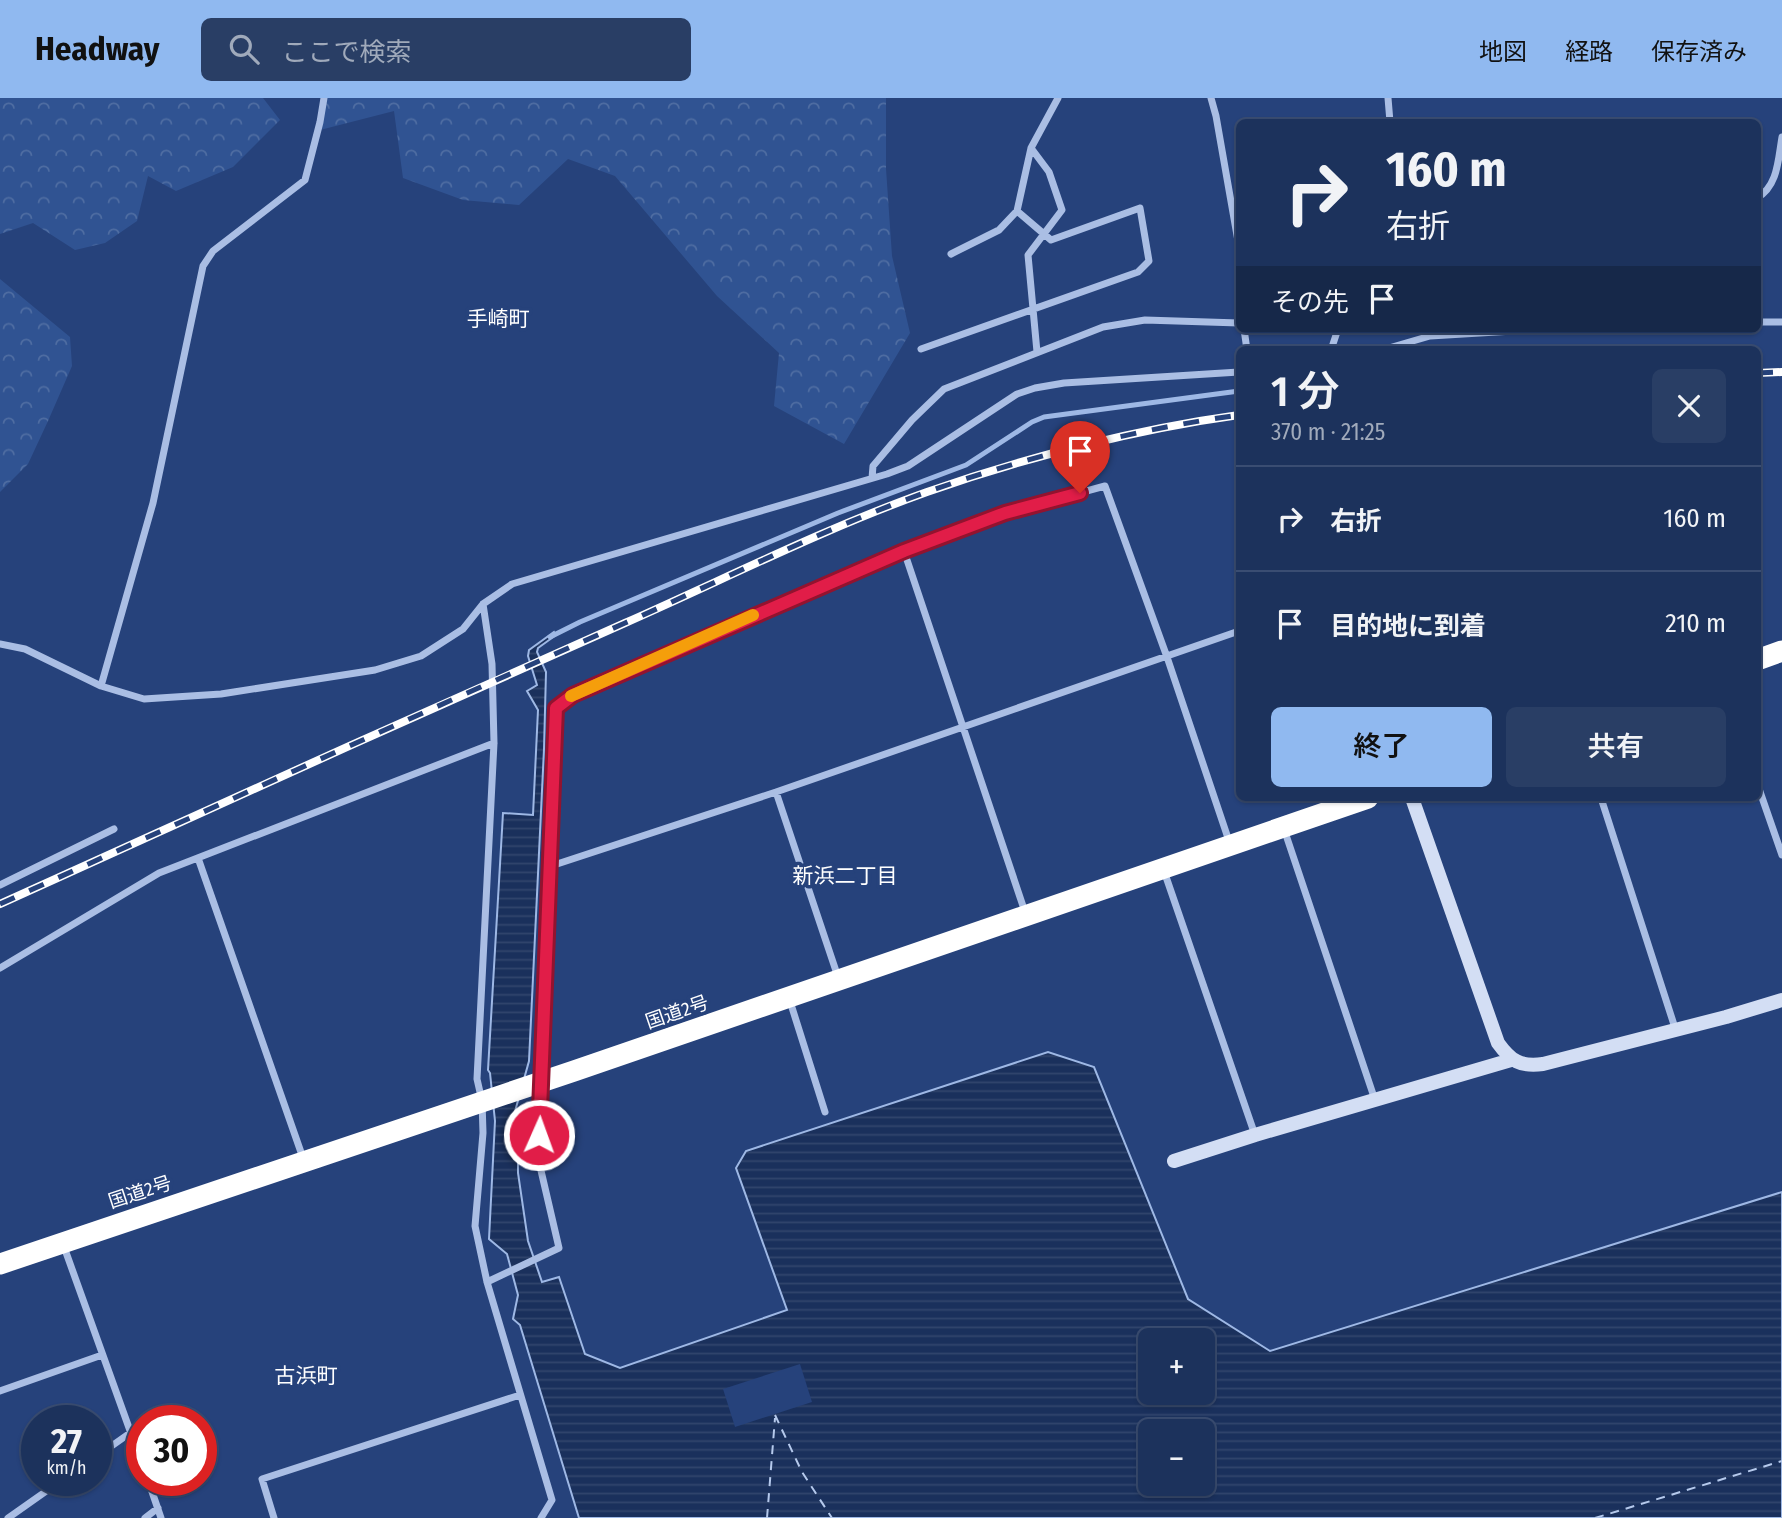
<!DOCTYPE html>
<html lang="ja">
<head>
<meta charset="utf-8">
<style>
	body { margin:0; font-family:"Fira Sans Condensed","Noto Sans JP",sans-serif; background:#293e65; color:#f1f3f6; height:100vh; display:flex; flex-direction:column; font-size:26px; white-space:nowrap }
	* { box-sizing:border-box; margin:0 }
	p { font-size:23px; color:#a0aabb }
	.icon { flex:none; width:38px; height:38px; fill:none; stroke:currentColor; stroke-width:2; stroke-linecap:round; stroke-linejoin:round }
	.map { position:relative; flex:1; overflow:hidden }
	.sheet { position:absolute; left:1236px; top:248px; width:525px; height:455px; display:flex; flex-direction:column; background:#1c325c; border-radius:10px; box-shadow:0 2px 5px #0004,0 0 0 2px #3a4d72 }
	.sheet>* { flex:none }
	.banner { position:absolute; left:1236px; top:21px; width:525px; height:214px; border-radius:10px; box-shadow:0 2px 5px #0004,0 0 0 2px #3a4d72; background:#1c325c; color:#f1f3f6; overflow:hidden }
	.buttons { position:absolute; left:1138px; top:1230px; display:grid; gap:14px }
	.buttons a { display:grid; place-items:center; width:77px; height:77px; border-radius:10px; background:#1c325c; box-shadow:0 2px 5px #0004,0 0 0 2px #3a4d72; font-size:35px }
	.speed { position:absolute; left:21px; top:1307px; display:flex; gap:14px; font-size:35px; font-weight:700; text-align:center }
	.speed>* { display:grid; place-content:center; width:91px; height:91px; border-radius:50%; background:#1c325c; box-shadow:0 2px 5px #0004,0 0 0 2px #3a4d72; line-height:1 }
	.speed small { font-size:18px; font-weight:400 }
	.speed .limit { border:10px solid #d22; background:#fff; color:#111 }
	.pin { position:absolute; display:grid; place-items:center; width:60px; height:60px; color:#fff; margin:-72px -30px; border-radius:50% 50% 50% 0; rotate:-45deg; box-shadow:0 0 7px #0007 }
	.pin .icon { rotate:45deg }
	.me { position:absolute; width:77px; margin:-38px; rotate:2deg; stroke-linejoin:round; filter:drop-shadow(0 0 5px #0008) }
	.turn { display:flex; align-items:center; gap:24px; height:147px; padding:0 35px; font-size:32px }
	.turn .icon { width:91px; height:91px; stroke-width:2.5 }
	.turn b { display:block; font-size:49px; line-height:60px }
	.then { display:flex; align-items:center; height:66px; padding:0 35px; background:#0003; gap:14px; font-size:26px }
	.round { display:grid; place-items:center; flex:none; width:74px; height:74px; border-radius:10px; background:#293e65 }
	.overview { display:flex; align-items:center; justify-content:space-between; height:119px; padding:0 35px }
	h1 { font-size:42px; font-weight:600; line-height:52px }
	.action { display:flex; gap:14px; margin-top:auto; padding:14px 35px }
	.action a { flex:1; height:80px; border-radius:10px; background:#90b9f0; color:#111; font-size:28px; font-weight:600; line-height:80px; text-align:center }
	.action a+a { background:#293e65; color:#f1f3f6 }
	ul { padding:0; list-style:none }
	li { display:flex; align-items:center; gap:21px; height:105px; padding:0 35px; border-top:2px solid #3a4d72 }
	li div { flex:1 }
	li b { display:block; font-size:26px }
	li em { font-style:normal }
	header { display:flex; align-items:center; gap:42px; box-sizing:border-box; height:98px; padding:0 35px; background:#90b9f0; color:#111 }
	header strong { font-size:33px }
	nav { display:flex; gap:38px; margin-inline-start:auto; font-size:24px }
	.search { width:490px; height:63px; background:#293e65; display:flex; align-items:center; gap:18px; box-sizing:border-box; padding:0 24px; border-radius:10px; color:#a0aabb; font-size:26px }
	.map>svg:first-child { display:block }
</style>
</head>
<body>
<header>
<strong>Headway</strong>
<div class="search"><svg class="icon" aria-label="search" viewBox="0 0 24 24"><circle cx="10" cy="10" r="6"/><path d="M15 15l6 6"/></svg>ここで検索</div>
<nav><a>地図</a><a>経路</a><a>保存済み</a></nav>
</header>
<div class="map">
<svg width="1782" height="1420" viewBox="0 0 1782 1420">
	<defs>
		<pattern id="forest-crowns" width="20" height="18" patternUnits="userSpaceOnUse" patternTransform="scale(1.75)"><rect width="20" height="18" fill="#305392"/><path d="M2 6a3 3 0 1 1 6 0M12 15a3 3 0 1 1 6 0" fill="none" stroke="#4f6da2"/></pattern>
		<pattern id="water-rules" width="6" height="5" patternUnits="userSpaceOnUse" patternTransform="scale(1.75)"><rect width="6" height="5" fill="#1a305c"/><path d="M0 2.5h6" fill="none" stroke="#31456c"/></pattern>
	</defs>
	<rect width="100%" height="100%" fill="#26427b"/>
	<!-- forest -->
	<path fill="url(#forest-crowns)" d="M 0,0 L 263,0 L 280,22 L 233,69 L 176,93 L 148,78 L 137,123 L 105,145 L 75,152 L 33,125 L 0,136 Z
		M 326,0 L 886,0 L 886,71 L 892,158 L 910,235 L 844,346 L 774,308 L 779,255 L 717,198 L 615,78 L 568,61 L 519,107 L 463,102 L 403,80 L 394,13 L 320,32 Z
		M 0,181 L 70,239 L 72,268 L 48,323 L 28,366 L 0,394 Z"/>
	<!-- water -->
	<path fill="url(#water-rules)" stroke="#9eb8e5" stroke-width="2" fill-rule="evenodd" d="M 554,534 L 556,537 L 538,550 L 537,554 L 546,574 L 544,651 L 529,963 L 514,1017 L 518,1024 L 518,1075 L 528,1143 L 542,1184 L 559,1179 L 585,1256 L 620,1270 L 787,1212 L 736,1070 L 746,1053 L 1048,954 L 1094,969 L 1188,1201 L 1270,1253 L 1782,1094 L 1782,1420 L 579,1420 L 520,1227 L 513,1221 L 518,1197 L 507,1156 L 489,1141 L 495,1023 L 490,975 L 488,972 L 503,715 L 533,717 L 538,612 L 527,593 L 537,587 L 528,558 L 529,552 ZM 1150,1242 L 1202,1242 L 1202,1295 L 1150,1295 ZM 1150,1334 L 1202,1334 L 1202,1386 L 1150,1386 Z"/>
	<!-- pier -->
	<path fill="#26427b" d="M 800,1266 L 812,1304 L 735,1329 L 723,1291 Z"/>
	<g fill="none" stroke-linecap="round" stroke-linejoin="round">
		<!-- stream -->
		<path stroke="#9eb8e5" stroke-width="5" d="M 550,539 L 580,524 L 838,415 L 966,367 L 1032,324 L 1044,319 L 1239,293"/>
		<!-- ferry -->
		<path stroke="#b5c9ec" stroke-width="2" stroke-dasharray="9 7" stroke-linecap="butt" d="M 775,1317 L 802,1374 L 832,1420
			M 767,1420 L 775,1320
			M 1595,1420 L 1782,1363"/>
		<!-- street -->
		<path stroke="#aabee4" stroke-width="7" d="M 1211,0 L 1216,18 L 1239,149
			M 1388,0 L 1390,24
			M 1757,100 C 1778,88 1778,62 1782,39
			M 951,156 L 999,132 L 1017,113 L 1031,50
			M 1757,224 L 1782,224
			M 1244,231 L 1247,252
			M 921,251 L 1138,174 L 1149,163 L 1140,110 L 1051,142 L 1017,113
			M 1331,252 L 1338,231
			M 1382,252 L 1430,238 L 1549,231
			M 1037,254 L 1028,157 L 1062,112 L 1049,74 L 1031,50 L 1058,0
			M 872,380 L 873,368 L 912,322 L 944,291 L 1103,229 L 1145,222 L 1239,225
			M 904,453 L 1025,814
			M 483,506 L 492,566 L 494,645 L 477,981 L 482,1003 L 483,1035 L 475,1128 L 487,1184 L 552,1402 L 541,1420
			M 0,546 L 25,551 L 101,588 L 144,601 L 221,596 L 375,572 L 421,558 L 463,531 L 483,506 L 512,486 L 887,376 L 908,368 L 1017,296 L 1035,290 L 1064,285 L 1239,274
			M 101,588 L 153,405 L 203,168 L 213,153 L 305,82 L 320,24 L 324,0
			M 1757,685 L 1782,757
			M 776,694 L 838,879
			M 1601,700 L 1676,933
			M 1284,731 L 1375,1002
			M 198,760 L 303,1060
			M 551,768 L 776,694 L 1239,533
			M 1164,773 L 1255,1037
			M 0,787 L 114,731
			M 0,870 L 159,775 L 494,645
			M 789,900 L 825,1014
			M 63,1146 L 142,1366
			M 487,1184 L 559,1150 L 539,1064 L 539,1010 L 543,983 L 556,610 L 573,597 L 904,453 L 1005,415 L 1105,388 L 1167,559 L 1229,743
			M 0,1293 L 102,1257
			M 96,1359 L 130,1335
			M 148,1382 L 161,1420
			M 8,1420 L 62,1382
			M 145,1420 L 158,1410
			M 274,1420 L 262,1381 L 520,1297"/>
		<!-- secondary -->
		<path stroke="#d3def4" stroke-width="14" d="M 1412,700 L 1498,945 C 1511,963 1520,969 1543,966 L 1726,919 L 1782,902
			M 1174,1063 L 1255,1037 L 1511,962"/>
		<!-- highway -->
		<path stroke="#fff" stroke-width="21" d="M 1757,562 L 1782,553
			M 0,1166 L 574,973 L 1368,700"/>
		<!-- rail casing -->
		<g stroke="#fff" stroke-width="8">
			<path id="rail" d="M 1757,275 L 1782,274
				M 0,806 C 208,712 416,617 625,525 C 725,481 823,431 927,394 C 1023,360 1137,331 1239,317"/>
		</g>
		<!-- rail -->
		<use href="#rail" stroke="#26427b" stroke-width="5" stroke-dasharray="16" stroke-linecap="butt"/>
	</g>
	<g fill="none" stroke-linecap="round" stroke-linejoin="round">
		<!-- route casing -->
		<g stroke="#92132f" stroke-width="18">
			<path id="route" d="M 539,1037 L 556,610 L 573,597 L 904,453 L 1005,415 L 1080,395"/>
		</g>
		<!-- route -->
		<use href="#route" stroke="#e11d48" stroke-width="12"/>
		<!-- slow -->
		<path stroke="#f59e0b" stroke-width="12" d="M 571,598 L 753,517"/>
	</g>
	<g text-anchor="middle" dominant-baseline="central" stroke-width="7" stroke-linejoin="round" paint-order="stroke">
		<!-- street labels -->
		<g font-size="19" fill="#fff" stroke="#26427b">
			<text transform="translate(677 914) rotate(-19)">国道2号</text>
			<text transform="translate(140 1094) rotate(-18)">国道2号</text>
		</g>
		<!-- neighbourhood labels -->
		<g font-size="21" fill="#fff" stroke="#26427b">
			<text x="498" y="221">手崎町</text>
			<text x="845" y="778">新浜二丁目</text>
			<text x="306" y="1278">古浜町</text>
		</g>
	</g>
</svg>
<div class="buttons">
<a>+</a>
<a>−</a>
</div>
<div class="speed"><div>27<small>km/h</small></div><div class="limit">30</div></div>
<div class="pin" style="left:1080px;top:395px;background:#d93025"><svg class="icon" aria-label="arrive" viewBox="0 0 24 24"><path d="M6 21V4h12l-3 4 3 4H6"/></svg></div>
<svg class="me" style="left:539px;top:1037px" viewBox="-20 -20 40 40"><circle r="17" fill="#e11d48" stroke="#fff" stroke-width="3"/><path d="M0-11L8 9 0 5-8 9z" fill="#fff"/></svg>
<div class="banner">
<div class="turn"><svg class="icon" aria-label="right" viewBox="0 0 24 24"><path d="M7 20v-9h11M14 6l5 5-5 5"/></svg><div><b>160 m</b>右折</div></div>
<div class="then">その先<svg class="icon" aria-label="arrive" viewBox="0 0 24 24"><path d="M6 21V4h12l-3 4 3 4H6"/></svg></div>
</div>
<section class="sheet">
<div class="overview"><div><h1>1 分</h1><p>370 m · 21:25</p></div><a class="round"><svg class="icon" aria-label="close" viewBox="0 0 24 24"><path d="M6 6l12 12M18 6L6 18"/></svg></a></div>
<ul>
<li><svg class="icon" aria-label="right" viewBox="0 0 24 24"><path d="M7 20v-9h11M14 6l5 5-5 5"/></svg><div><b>右折</b></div><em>160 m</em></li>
<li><svg class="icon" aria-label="arrive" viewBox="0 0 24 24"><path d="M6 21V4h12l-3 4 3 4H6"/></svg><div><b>目的地に到着</b></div><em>210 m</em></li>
</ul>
<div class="action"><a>終了</a><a>共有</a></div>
</section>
</div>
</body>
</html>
